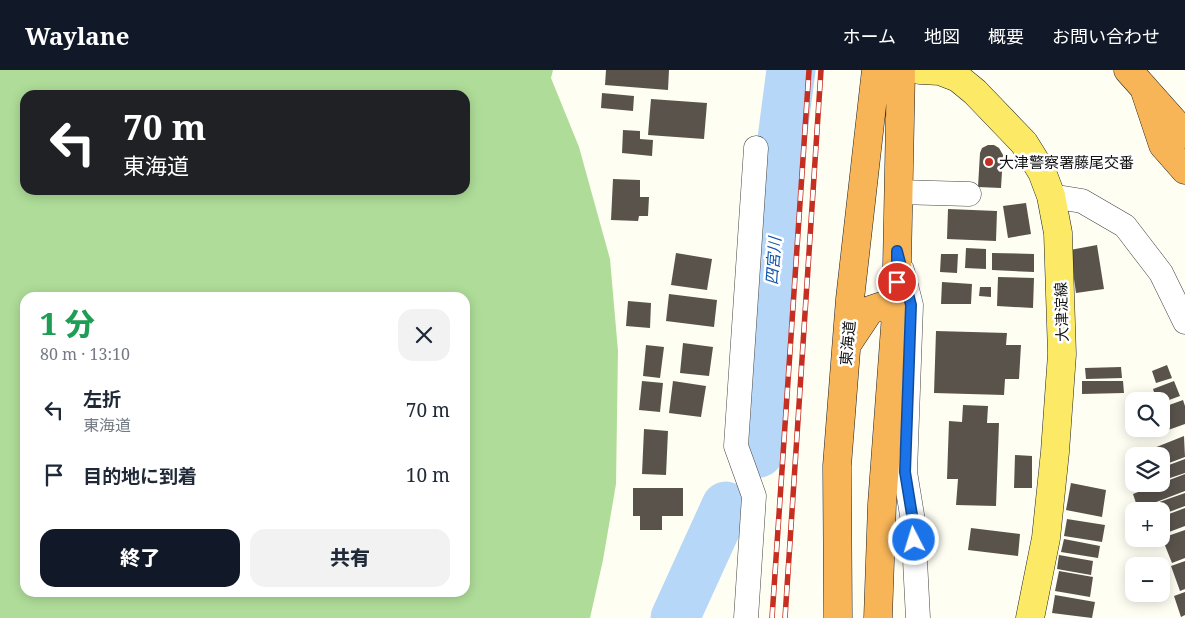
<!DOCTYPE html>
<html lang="ja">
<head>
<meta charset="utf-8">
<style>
	body { margin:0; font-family:"Noto Serif","Noto Sans JP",serif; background:#f2f2f3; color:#1f2937; height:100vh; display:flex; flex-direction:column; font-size:19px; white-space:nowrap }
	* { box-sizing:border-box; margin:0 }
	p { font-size:16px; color:#747a83 }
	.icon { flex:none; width:28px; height:28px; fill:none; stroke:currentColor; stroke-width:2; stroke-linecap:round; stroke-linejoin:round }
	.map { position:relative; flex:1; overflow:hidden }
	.details { position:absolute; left:20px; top:222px; width:450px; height:305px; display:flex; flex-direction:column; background:#fff; border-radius:15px; box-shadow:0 2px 12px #0003 }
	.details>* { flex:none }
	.banner { position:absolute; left:20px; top:20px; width:450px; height:105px; border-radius:15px; box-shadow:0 2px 12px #0003; background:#202124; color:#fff; overflow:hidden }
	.controls { position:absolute; left:1125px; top:322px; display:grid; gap:10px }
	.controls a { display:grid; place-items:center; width:45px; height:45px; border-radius:10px; background:#fff; box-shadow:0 2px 12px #0003; font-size:25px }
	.pin { position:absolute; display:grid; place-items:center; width:42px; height:42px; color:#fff; margin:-21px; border:2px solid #fff; border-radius:50%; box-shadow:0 1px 5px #0007 }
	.me { position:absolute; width:55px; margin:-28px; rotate:355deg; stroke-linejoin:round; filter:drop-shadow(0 0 4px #0008) }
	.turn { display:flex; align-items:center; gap:18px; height:105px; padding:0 20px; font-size:22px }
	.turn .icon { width:65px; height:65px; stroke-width:2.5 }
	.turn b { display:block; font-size:35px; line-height:42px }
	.round { display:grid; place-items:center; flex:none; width:52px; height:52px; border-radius:15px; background:#f2f2f3 }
	.overview { display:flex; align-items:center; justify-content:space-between; height:85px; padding:0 20px }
	h1 { font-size:30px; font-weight:800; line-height:38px; color:#1e9e55 }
	.action { display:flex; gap:10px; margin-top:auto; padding:10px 20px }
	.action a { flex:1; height:58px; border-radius:15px; background:#111827; color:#fff; font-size:20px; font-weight:800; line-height:58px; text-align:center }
	.action a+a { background:#f2f2f3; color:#1f2937 }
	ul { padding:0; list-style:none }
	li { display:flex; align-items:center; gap:15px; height:65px; padding:0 20px }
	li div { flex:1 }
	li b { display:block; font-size:19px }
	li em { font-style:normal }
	header { display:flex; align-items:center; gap:30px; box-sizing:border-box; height:70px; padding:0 25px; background:#111827; color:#fff }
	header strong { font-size:24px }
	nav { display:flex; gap:28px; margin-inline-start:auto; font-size:18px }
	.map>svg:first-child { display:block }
</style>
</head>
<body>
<header>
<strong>Waylane</strong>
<nav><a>ホーム</a><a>地図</a><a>概要</a><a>お問い合わせ</a></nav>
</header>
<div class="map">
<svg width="1185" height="548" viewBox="0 0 1185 548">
	<rect width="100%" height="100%" fill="#fffef3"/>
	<!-- forest -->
	<path fill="#afdd99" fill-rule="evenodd" d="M 0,0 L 553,0 L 551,8 L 579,77 L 610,189 L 618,281 L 616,414 L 603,490 L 590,548 L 0,548 ZM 25,25 L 465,25 L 465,120 L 25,120 ZM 25,228 L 465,228 L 465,522 L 25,522 Z"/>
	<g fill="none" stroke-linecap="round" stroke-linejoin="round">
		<!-- river -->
		<path stroke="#b6d7f8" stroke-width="49" d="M 759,383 L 782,69 L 791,0
			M 675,548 L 726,436"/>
	</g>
	<!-- building -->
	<path fill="#59534c" d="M 606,0 L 669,0 L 668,20 L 605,15 Z
		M 602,23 L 634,26 L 633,41 L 601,38 Z
		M 651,29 L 707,33 L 704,69 L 648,65 Z
		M 623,60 L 640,61 L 640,69 L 653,70 L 652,86 L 622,83 Z
		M 988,75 L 994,75 L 999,78 L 1003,85 L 1001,118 L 978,117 L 980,83 L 982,78 Z
		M 613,109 L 640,110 L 640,127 L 649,127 L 648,146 L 639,146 L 638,151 L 611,150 Z
		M 1026,133 L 1031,164 L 1008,168 L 1003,136 Z
		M 948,139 L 997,141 L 996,171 L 947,169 Z
		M 1097,175 L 1104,219 L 1076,223 L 1070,180 Z
		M 966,178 L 986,179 L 986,199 L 965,198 Z
		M 676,183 L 712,189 L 707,220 L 671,215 Z
		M 992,183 L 1034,184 L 1034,202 L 992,200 Z
		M 941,184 L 958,184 L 957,203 L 940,202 Z
		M 998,207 L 1034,208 L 1033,238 L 997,236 Z
		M 942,212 L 972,214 L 971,234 L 941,234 Z
		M 980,217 L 991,217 L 991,227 L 979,226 Z
		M 669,224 L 717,230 L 714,257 L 666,251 Z
		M 628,231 L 651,233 L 650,258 L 626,256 Z
		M 936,261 L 1007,263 L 1006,275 L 1021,275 L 1019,309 L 1005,309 L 1004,325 L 934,323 Z
		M 683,273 L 713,277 L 709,306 L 680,303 Z
		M 646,275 L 664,277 L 660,308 L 643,306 Z
		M 1167,295 L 1172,308 L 1156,313 L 1152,301 Z
		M 1121,297 L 1122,308 L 1086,309 L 1085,298 Z
		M 642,311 L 663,313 L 660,342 L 639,340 Z
		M 673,311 L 706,316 L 701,347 L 669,343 Z
		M 1082,311 L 1123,311 L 1124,323 L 1082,324 Z
		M 1174,311 L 1180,326 L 1161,333 L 1161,331 L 1157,331 L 1153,319 Z
		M 1183,330 L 1185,336 L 1185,354 L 1157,364 L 1155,359 L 1161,359 L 1161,338 Z
		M 963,335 L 988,336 L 987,353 L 999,353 L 996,436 L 956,435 L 958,409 L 947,409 L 949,351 L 962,352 Z
		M 644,359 L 668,361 L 666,405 L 642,404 Z
		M 1184,366 L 1185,387 L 1161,396 L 1161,386 L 1151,386 L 1149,380 Z
		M 1015,385 L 1032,386 L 1032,418 L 1014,418 Z
		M 1185,389 L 1185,403 L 1161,411 L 1161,398 Z
		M 1185,404 L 1185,421 L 1138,439 L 1133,424 Z
		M 1134,408 L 1134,414 L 1154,414 L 1135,421 L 1131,409 Z
		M 1071,413 L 1106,420 L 1102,447 L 1066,440 Z
		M 633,418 L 683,418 L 683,446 L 662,446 L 662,460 L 640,460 L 640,446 L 633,446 Z
		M 1185,423 L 1185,436 L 1161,445 L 1161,441 L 1150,441 L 1148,436 Z
		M 1185,438 L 1185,456 L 1161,465 L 1161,447 Z
		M 1067,449 L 1105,455 L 1102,472 L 1064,466 Z
		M 971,458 L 1020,464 L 1018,486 L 968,480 Z
		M 1185,460 L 1185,488 L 1172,493 L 1162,468 Z
		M 1064,469 L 1100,476 L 1098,488 L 1061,482 Z
		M 1059,485 L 1093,491 L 1091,505 L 1057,499 Z
		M 1185,491 L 1185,519 L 1180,521 L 1171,496 Z
		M 1059,501 L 1093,507 L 1090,527 L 1055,521 Z
		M 1185,522 L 1185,545 L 1181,547 L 1174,526 Z
		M 1055,525 L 1095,532 L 1092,548 L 1052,543 Z"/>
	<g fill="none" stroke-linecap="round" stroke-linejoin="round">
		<!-- street casing -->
		<g stroke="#434343" stroke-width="25">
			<path id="street" d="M 898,122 L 969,124
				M 1051,126 L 1082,131 L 1125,156 L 1161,203 L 1185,252
				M 902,200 L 911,235 L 905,402 L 913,451 L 918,548
				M 746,548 L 754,426 L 736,376 L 756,78"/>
		</g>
		<!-- primary casing -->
		<g stroke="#212121" stroke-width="29">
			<path id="primary" d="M 920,0 L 940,1 L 958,8 L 975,22 L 1024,73 L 1042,102 L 1051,126 L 1058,163 L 1062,284 L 1055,382 L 1046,468 L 1030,548"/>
		</g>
		<!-- highway casing -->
		<g stroke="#212121" stroke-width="29">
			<path id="highway" d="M 1128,0 L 1185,64
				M 1145,21 L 1163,75 L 1185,100
				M 848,273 L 870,240 L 882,236 L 896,244
				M 838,548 L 837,396 L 850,229 L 876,0
				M 878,548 L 882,434 L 896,244 L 901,0"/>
		</g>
		<!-- street -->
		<use href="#street" stroke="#fff" stroke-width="24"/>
		<!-- primary -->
		<use href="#primary" stroke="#fcea66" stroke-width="28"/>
		<!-- highway -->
		<use href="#highway" stroke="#f8b558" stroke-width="28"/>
		<!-- rail casing -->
		<g stroke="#c62e22" stroke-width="5.5">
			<path id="rail" d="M 772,548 L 809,0
				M 785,548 L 821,0"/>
		</g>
		<!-- rail -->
		<use href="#rail" stroke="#fff" stroke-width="4" stroke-dasharray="11" stroke-linecap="butt"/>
	</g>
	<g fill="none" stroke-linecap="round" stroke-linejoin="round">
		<!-- route casing -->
		<g stroke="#114b97" stroke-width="12">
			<path id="route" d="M 897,212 L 897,181 L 911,235 L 905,402 L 913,451 L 914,470"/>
		</g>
		<!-- route -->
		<use href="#route" stroke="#1a73e8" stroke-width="9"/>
	</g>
	<!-- markers -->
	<circle fill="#c62e22" stroke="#fff" stroke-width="2" cx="989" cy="92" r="5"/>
	<g text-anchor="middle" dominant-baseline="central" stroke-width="5" stroke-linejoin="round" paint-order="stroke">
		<!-- poi labels -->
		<g font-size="15" fill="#101010" stroke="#fff" text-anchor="start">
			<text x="999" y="92">大津警察署藤尾交番</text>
		</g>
		<!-- street labels -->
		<g font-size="15" fill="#101010" stroke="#fff">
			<text transform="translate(1061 242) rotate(-92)">大津淀線</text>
			<text transform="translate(847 273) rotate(-85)">東海道</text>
		</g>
		<!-- water labels -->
		<g font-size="16" font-style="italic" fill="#1355a8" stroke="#fff">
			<text transform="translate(773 191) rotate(-86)">四宮川</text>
		</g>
	</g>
</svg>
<div class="controls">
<a><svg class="icon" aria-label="search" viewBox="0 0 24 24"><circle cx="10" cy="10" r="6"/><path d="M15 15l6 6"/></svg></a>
<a><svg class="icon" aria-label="layers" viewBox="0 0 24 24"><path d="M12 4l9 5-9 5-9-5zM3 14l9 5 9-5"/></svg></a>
<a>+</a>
<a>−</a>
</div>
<div class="pin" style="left:897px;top:212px;background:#d93025"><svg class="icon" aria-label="arrive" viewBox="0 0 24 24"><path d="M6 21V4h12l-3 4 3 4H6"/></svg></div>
<svg class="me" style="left:914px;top:470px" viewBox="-20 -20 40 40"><circle r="17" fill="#1a73e8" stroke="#fff" stroke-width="3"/><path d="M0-11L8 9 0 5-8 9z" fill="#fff"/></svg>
<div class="banner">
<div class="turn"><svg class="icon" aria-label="left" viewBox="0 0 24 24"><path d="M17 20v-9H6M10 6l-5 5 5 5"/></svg><div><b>70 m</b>東海道</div></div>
</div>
<section class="details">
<div class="overview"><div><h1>1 分</h1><p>80 m · 13:10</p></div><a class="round"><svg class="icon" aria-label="close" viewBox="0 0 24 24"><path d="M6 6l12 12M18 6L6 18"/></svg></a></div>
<ul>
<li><svg class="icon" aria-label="left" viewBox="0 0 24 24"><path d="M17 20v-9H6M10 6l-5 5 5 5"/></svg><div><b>左折</b><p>東海道</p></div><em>70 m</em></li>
<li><svg class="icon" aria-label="arrive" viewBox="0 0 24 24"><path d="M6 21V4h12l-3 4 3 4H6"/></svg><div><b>目的地に到着</b></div><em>10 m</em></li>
</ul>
<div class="action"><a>終了</a><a>共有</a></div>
</section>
</div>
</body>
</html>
